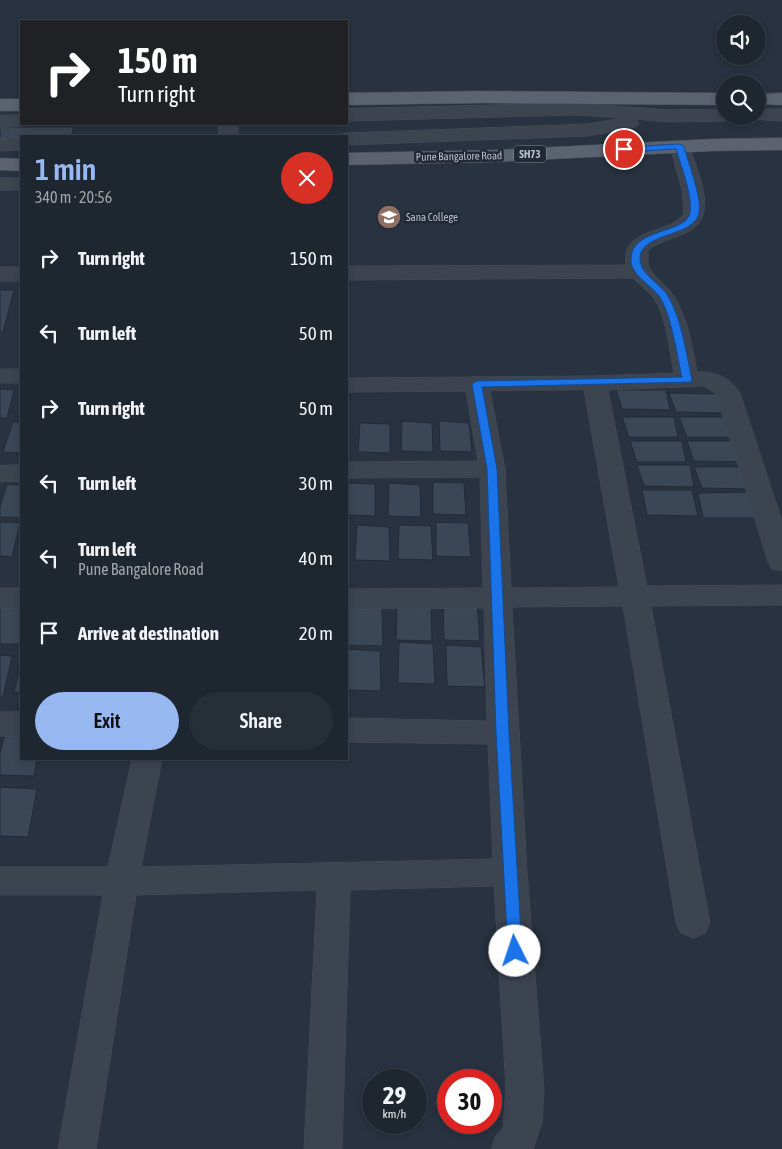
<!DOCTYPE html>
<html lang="en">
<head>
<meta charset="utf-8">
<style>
	body { margin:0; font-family:"Asap Condensed",sans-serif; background:#262e38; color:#f1f3f6; height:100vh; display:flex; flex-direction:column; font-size:19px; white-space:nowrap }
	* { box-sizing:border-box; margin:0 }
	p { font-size:16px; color:#a1a5ab }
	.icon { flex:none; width:28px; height:28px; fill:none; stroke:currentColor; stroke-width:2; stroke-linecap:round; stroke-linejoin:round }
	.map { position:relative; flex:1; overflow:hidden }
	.details { position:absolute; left:20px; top:135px; width:328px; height:625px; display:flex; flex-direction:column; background:#1e2630; border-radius:0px; box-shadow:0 2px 8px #0003,0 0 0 1px #3c434c }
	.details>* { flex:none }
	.top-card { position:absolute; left:20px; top:20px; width:328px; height:105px; border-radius:0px; box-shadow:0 2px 8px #0003,0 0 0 1px #3c434c; background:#202124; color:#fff; overflow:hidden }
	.fabs { position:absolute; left:716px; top:15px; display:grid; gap:10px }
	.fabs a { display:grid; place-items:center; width:50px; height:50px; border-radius:50%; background:#1e2630; box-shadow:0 2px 8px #0003,0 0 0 1px #3c434c; font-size:25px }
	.speed { position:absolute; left:362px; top:1069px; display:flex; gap:10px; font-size:25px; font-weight:700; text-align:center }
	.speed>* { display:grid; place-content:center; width:65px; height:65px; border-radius:50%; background:#1e2630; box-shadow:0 2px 8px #0003,0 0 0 1px #3c434c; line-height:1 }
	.speed small { font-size:12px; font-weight:400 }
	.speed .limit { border:8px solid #d22; background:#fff; color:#111 }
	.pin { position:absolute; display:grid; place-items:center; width:42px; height:42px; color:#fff; margin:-21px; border:2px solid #fff; border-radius:50%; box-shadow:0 1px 5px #0007 }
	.me { position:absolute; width:55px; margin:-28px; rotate:356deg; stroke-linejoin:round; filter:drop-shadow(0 0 4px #0008) }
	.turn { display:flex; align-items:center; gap:18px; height:105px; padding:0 15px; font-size:22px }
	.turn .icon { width:65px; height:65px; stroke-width:2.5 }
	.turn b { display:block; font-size:35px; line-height:42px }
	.round { display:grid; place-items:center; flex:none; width:52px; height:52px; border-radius:26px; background:#262e38 }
	.head { display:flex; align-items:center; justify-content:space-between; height:85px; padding:0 15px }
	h1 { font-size:30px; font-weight:600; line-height:38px; color:#97b8f1 }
	.action { display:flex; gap:10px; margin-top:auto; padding:10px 15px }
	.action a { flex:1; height:58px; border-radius:30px; background:#97b8f1; color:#111; font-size:20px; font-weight:600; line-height:58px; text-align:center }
	.action a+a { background:#262e38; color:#f1f3f6 }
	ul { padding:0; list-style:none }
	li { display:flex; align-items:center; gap:15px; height:75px; padding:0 15px }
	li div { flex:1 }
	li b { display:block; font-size:19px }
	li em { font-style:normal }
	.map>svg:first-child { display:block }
</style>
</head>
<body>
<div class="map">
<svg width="782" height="1149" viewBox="0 0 782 1149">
	<rect width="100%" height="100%" fill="#283240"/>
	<!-- building -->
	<path fill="#3b4656" stroke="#232b38" d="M 0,127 L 74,127 L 71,136 L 21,136 L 21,141 L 0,141 Z
		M 0,290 L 14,290 L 3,332 L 0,332 Z
		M 0,389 L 14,390 L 7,418 L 0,418 Z
		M 616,390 L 666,390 L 670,410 L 622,409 Z
		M 669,393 L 719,394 L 724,413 L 676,412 Z
		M 622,417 L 674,417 L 678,437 L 629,437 Z
		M 679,417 L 730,417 L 735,437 L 687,437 Z
		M 402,421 L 432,423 L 433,452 L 401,451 Z
		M 439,421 L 469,423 L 472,452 L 440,451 Z
		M 13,422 L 21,423 L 21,453 L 3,452 Z
		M 360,423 L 390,424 L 390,453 L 358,452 Z
		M 630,441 L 682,441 L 686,462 L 637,462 Z
		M 687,441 L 739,441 L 744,462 L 694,461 Z
		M 637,465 L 690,465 L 694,487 L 644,486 Z
		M 694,467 L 747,467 L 753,489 L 702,488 Z
		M 433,482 L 464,483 L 466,515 L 433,514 Z
		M 346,483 L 375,484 L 375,516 L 346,515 Z
		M 389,483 L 420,485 L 421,517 L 388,516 Z
		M 7,484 L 21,485 L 21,518 L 0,517 L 0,507 Z
		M 642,490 L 692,490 L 698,516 L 647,515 Z
		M 748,492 L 755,518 L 703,518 L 698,493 Z
		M 0,522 L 20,523 L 12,557 L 0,556 Z
		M 436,522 L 468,523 L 471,557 L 436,556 Z
		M 357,525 L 389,527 L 390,561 L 355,560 Z
		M 399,525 L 431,526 L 433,560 L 398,559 Z
		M 397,602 L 431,603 L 432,641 L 396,640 Z
		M 443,602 L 477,603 L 480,641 L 444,640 Z
		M 0,605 L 21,606 L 20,644 L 0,644 Z
		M 348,606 L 382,608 L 383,646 L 346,645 Z
		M 399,642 L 433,644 L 435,684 L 398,683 Z
		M 446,645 L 481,647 L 485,687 L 447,686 Z
		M 346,649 L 380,651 L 381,691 L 346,690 Z
		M 0,655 L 12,656 L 3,697 L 0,697 Z
		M 21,664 L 21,693 L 14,692 Z
		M 6,730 L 21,731 L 21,759 L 37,759 L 34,776 L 0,775 L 0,753 Z
		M 0,787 L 37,789 L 28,837 L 0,836 Z"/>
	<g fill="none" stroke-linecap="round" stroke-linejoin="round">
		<!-- minor casing -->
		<g stroke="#464d5a" stroke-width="1">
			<path id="minor" d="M 577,103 L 668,110 L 725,109 L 725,116 L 734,116 L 732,119 L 725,121 L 668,122 L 636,119 L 639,123 L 636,127 L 588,136 L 346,145 L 346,136 L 338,136 L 346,133 L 588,124 L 623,118 L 577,115 L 346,121 L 346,109 Z
				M 758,109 L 782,109 L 782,121 L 751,119 L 749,116 L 758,116 Z
				M 21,115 L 21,124 L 29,124 L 28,125 L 0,128 L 0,116 Z
				M 219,124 L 238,124 L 238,136 L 219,136 Z
				M 21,138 L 21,150 L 0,151 L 0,139 Z
				M 680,140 L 687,142 L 690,146 C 696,170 719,213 691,230 C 678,237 664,240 651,248 L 648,251 L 648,265 C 653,277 666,284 673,295 C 688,317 692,346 697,372 C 716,371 730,378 740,393 L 782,521 L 782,571 L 772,569 L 768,562 L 716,394 L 704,386 L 608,390 L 647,586 L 782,585 L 782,605 L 651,606 L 710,923 L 705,933 L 693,938 L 681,933 L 676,923 L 623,606 L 512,607 L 527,872 L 544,1089 L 542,1122 L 533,1149 L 491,1149 L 496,1136 L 503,1128 L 506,1089 L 494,886 L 350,890 L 342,1149 L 304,1149 L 317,890 L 136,895 L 96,1149 L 58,1149 L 103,895 L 0,895 L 0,867 L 108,867 L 132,759 L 162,759 L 141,867 L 493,859 L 488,744 L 346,742 L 346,718 L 487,721 L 484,608 L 346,609 L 346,589 L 483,588 L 480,477 L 346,478 L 346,462 L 478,461 L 466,391 L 346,392 L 346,378 L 595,376 L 674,373 C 669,349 667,317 653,297 C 647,290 639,285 633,278 L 346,280 L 346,266 L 626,265 C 620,226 672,235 684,213 L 682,190 L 670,146 L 673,142 ZM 584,390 L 619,587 L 511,588 L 505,469 L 490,391 Z
				M 0,178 L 21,178 L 21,190 L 0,190 Z
				M 0,267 L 21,267 L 21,281 L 0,281 Z
				M 0,369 L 21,369 L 21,383 L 0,383 Z
				M 21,465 L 21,481 L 0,482 L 0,466 Z
				M 0,588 L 21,588 L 21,608 L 0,608 Z
				M 0,712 L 21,712 L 21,736 L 0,736 Z"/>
		</g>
		<!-- major casing -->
		<g stroke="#464d5a" stroke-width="1">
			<path id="major" d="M 483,91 L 725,93 L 725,105 L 483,103 L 346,105 L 346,93 Z
				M 782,93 L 782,105 L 758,104 L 758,94 Z
				M 0,99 L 21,99 L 21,111 L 0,111 Z
				M 782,138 L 782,150 L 713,151 L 494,162 L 346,165 L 346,153 L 494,150 L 713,139 Z
				M 0,158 L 21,159 L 21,171 L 0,170 Z"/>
		</g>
		<!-- minor -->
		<use href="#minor" fill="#3c4450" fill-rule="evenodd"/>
		<!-- major -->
		<use href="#major" fill="#5b6370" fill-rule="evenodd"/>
	</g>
	<!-- route -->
	<path fill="#1a73e8" stroke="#114b97" d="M 680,144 L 684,146 C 688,163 702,197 699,213 C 694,238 638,232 640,260 C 641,275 661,284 668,296 C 682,320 686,353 692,380 L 691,382 L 482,387 L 497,469 L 509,732 L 522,951 L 520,956 L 515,957 L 510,956 L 508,951 L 496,732 L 487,469 L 472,384 L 477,381 L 682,377 C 677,356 671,312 659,296 C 651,285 631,275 631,260 C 630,228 686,234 690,213 C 693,196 681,166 676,149 L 624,152 L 620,149 L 624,147 Z"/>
	<!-- icons -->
	<defs>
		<g id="university-disc" transform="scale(1.25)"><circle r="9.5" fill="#8d6e63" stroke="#212936"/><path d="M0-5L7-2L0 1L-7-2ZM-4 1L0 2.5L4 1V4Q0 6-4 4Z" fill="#fff"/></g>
	</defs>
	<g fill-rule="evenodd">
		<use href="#university-disc" x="389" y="217"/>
	</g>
	<g text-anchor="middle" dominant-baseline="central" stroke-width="5" stroke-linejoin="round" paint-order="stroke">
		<!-- shield labels -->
		<rect fill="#212936" stroke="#8b929e" stroke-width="1" x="514" y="145.5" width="32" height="17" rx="4"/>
		<g font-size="11" font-weight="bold" fill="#b9bfca">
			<text x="530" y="154">SH73</text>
		</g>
		<!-- far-street labels -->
		<g font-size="11" fill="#b9bfca" stroke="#212936">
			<text transform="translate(459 156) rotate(-1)">Pune Bangalore Road</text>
		</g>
		<!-- far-poi labels -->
		<g font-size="11" fill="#b9bfca" stroke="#212936" text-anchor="start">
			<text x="406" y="217">Sana College</text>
		</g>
	</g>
</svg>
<div class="fabs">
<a><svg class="icon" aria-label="sound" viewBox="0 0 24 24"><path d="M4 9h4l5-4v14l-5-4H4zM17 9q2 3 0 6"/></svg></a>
<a><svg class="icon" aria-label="search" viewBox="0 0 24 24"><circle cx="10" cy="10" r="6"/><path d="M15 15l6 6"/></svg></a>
</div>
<div class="speed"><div>29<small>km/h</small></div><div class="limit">30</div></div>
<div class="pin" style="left:624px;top:149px;background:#d93025"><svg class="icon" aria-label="arrive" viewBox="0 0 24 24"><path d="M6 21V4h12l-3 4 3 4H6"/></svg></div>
<svg class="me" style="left:515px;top:951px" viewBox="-20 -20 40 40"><circle r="19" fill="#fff"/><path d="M0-13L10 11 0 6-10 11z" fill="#1a73e8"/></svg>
<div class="top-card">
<div class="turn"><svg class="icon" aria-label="right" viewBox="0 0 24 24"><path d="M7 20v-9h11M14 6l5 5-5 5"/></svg><div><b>150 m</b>Turn right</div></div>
</div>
<section class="details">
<div class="head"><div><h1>1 min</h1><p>340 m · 20:56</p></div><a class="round" style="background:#d93025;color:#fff"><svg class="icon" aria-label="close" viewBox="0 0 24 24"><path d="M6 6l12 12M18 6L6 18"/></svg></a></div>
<ul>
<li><svg class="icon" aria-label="right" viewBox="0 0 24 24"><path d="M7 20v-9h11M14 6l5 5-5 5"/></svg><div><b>Turn right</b></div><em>150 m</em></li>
<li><svg class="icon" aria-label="left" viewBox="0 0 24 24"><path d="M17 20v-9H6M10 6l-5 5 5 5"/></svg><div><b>Turn left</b></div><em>50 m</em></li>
<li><svg class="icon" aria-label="right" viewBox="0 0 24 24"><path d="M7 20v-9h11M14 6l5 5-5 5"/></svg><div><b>Turn right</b></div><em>50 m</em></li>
<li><svg class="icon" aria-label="left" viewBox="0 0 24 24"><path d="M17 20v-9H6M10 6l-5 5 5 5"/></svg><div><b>Turn left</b></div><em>30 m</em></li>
<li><svg class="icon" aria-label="left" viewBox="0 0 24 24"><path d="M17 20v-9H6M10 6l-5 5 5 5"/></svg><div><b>Turn left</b><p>Pune Bangalore Road</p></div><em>40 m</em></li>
<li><svg class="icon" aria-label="arrive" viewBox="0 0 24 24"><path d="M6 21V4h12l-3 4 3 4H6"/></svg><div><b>Arrive at destination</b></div><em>20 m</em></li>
</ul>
<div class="action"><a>Exit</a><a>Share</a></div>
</section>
</div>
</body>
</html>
